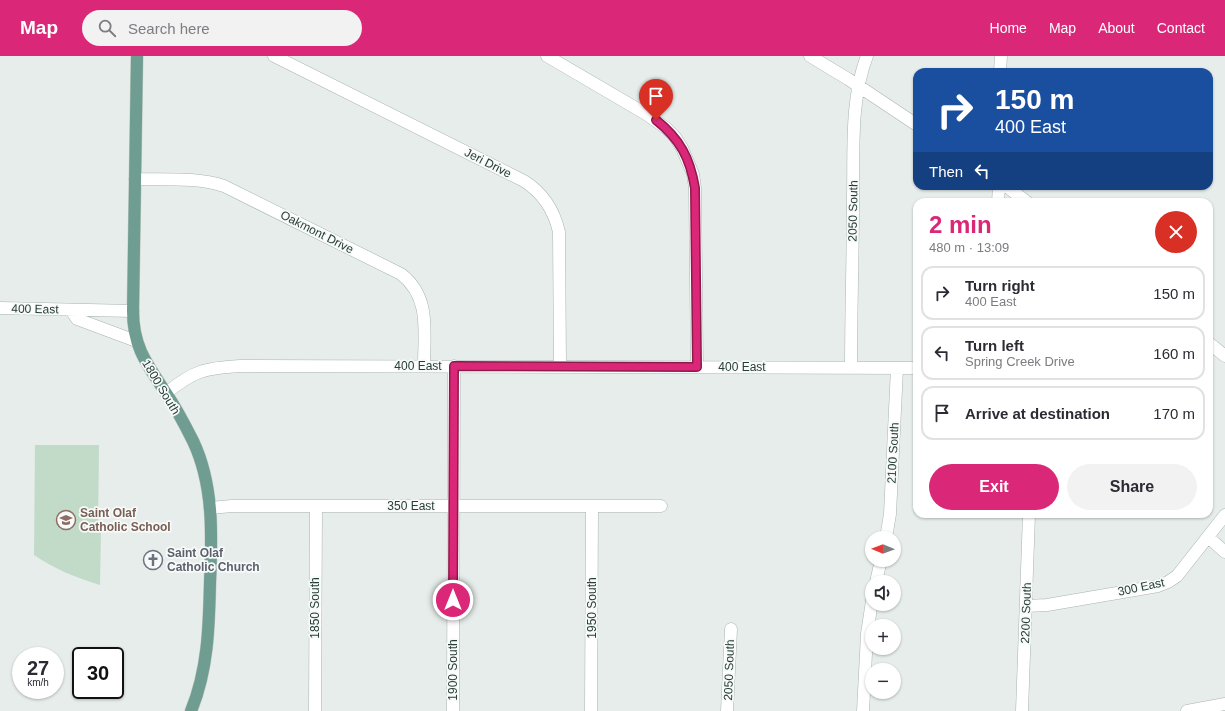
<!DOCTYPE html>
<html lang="en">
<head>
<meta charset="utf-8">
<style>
	body { margin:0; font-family:Arial,sans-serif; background:#f2f2f3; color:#2b2b33; height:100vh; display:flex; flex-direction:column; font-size:15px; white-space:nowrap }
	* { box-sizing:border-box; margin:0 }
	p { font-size:13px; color:#7c7c81 }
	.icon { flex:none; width:22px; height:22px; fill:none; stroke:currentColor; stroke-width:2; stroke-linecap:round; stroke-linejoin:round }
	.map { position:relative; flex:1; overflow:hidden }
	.sheet { position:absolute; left:913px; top:142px; width:300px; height:320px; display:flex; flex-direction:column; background:#fff; border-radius:12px; box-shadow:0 1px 3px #0004 }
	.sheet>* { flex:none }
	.guide { position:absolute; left:913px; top:12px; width:300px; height:122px; border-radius:12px; box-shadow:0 1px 3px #0004; background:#1a4fa0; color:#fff; overflow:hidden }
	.needle { width:26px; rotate:271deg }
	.controls { position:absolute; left:865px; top:475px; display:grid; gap:8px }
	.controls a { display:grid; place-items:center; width:36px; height:36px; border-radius:50%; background:#fff; box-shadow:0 1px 3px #0004; font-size:20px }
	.speed { position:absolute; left:12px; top:591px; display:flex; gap:8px; font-size:20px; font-weight:700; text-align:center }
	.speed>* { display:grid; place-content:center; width:52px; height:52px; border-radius:50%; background:#fff; box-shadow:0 1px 3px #0004; line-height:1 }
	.speed small { font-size:10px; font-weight:400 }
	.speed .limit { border:2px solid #111; border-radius:6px; background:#fff; color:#111 }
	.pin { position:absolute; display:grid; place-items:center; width:34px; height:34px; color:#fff; margin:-41px -17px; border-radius:50% 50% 50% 0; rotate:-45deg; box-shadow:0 0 4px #0007 }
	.pin .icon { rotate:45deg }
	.me { position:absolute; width:44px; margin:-22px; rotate:0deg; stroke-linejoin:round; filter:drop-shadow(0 0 3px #0008) }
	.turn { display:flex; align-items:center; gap:14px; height:84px; padding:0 16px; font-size:18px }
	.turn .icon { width:52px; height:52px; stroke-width:2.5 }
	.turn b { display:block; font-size:28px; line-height:34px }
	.then { display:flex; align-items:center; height:38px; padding:0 16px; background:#0003; gap:8px; font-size:15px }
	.round { display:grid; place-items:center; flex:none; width:42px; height:42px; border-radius:21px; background:#f2f2f3 }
	.head { display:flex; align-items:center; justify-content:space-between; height:68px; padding:0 16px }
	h1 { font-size:24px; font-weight:600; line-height:30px; color:#db2777 }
	.cta { display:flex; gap:8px; margin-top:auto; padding:8px 16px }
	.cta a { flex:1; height:46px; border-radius:24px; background:#db2777; color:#fff; font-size:16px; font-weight:600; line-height:46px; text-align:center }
	.cta a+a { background:#f2f2f3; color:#2b2b33 }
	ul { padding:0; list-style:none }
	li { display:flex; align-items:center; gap:12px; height:54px; margin:0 8px 6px; padding:0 8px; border:2px solid #e1e1e2; border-radius:12px }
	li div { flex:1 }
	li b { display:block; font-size:15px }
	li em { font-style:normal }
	header { display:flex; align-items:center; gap:24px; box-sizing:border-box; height:56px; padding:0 20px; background:#db2777; color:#fff }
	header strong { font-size:19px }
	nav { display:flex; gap:22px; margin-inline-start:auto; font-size:14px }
	.search { width:280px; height:36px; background:#f2f2f3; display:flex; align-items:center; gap:10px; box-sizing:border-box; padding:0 14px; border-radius:22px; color:#7c7c81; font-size:15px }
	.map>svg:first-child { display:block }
</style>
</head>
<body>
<header>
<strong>Map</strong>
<div class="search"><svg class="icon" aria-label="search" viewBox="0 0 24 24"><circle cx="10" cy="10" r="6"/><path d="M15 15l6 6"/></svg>Search here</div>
<nav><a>Home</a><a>Map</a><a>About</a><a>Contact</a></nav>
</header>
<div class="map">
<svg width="1225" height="655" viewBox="0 0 1225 655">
	<rect width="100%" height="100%" fill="#e6edea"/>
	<!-- green -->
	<path fill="#c2dbc9" d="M 35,389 L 99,389 L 98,475 L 101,475 L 100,529 C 77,522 54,513 34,499 Z"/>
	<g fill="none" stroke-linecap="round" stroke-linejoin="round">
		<!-- minor casing -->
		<g stroke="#a9b5b1" stroke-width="13">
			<path id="minor" d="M 274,0 L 524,125 C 543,137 554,154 559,176 L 560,310
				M 547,0 L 646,58 L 666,72 L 675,81 L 682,92 L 693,118 L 695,132 L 697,311
				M 810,0 L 848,23 L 917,69
				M 1000,16 L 1001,0
				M 135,123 C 164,124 196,121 224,130 L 401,218 C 431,241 424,276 424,310
				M 1006,130 L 1027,146
				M 998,146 L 999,130
				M 0,252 L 133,255
				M 71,254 L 77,263 L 136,285
				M 1209,287 L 1225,300
				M 851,312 C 851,255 853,198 853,141 C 854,95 850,44 867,0
				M 166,337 C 194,315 204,312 240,310 L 917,312
				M 210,452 L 232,450 L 661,450
				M 1208,481 L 1225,496
				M 886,482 L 890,458 L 897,312
				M 876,526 L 881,504
				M 1026,550 L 1047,549 L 1158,530 L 1168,526 L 1177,520 L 1225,459
				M 315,655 L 316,450
				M 453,655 L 454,310
				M 591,655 L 592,450
				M 727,655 L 731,573
				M 863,655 L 867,578 L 872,545
				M 1022,655 L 1029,458
				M 1187,655 L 1225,648"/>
		</g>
		<!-- major casing -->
		<g stroke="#c3c9c7" stroke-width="13">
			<path id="major" d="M 137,0 L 133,255 C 133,291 147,308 166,337 C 176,352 185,369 193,385 C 214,429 212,480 210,527 C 209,571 208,614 191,655"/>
		</g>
		<!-- minor -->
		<use href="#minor" stroke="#fff" stroke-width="12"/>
		<!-- major -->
		<use href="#major" stroke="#709d92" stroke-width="12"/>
	</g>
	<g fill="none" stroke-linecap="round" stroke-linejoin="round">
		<!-- route casing -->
		<g stroke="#8e194d" stroke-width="10">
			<path id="route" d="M 453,544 L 454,310 L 697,311 L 695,132 C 690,102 680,83 656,64"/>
		</g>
		<!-- route -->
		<use href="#route" stroke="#db2777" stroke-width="7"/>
	</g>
	<!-- icons -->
	<defs>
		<g id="school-ring" transform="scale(1)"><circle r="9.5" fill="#f7faf8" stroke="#8d6e63" stroke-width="1.5"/><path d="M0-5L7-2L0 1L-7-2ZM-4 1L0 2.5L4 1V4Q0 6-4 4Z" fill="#8d6e63"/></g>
		<g id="church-ring" transform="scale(1)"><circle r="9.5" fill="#f7faf8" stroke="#6b7280" stroke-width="1.5"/><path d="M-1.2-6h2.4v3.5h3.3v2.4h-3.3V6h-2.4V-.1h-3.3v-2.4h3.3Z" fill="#6b7280"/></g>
	</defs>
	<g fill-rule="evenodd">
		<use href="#school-ring" x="66" y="464"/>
		<use href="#church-ring" x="153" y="504"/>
	</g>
	<g text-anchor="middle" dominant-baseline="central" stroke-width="3.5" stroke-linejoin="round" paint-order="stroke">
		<!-- street labels -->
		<g font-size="12" fill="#273d38" stroke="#f7faf8">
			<text transform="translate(488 107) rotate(27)">Jeri Drive</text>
			<text transform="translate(853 155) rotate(-89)">2050 South</text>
			<text transform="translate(317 176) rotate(27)">Oakmont Drive</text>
			<text transform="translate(35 253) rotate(1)">400 East</text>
			<text x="418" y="310">400 East</text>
			<text x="742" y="311">400 East</text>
			<text transform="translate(161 331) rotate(59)">1800 South</text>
			<text transform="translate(893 397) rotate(-87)">2100 South</text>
			<text x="411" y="450">350 East</text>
			<text transform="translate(1141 531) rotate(-12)">300 East</text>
			<text transform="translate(315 552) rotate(-90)">1850 South</text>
			<text transform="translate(592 552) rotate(-90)">1950 South</text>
			<text transform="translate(1026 557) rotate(-88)">2200 South</text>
			<text transform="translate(453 614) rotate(-90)">1900 South</text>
			<text transform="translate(729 614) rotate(-88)">2050 South</text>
		</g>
		<!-- education labels -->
		<g font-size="12" font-weight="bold" fill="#785e54" stroke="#f7faf8" text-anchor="start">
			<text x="80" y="457">Saint Olaf<tspan x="80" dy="14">Catholic School</tspan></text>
		</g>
		<!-- worship labels -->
		<g font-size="12" font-weight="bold" fill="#5b616d" stroke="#f7faf8" text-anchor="start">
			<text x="167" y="497">Saint Olaf<tspan x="167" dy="14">Catholic Church</tspan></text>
		</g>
	</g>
</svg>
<div class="controls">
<a><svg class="needle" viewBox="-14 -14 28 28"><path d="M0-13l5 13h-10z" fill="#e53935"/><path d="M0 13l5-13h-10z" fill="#7c7c81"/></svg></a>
<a><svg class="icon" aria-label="sound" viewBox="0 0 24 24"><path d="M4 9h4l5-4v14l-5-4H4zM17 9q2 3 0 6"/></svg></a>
<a>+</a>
<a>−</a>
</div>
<div class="speed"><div>27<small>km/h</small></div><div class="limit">30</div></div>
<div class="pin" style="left:656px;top:64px;background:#d93025"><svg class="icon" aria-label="arrive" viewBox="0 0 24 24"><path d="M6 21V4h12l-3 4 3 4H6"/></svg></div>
<svg class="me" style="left:453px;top:544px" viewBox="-20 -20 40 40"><circle r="17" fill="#db2777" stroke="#fff" stroke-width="3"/><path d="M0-11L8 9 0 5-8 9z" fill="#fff"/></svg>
<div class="guide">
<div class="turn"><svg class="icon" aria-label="right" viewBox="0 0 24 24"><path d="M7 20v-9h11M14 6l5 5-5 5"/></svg><div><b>150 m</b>400 East</div></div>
<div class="then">Then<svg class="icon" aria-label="left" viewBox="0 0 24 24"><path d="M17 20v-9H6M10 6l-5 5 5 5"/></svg></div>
</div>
<section class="sheet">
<div class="head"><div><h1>2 min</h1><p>480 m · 13:09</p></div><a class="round" style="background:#d93025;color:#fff"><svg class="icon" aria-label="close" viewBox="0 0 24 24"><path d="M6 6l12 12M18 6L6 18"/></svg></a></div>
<ul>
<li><svg class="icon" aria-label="right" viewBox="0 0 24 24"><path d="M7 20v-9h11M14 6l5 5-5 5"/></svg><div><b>Turn right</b><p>400 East</p></div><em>150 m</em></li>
<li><svg class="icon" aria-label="left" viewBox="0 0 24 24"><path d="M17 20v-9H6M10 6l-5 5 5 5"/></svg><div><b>Turn left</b><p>Spring Creek Drive</p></div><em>160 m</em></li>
<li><svg class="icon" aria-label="arrive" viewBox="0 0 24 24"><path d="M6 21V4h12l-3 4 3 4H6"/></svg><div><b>Arrive at destination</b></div><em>170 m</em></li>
</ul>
<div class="cta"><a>Exit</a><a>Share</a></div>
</section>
</div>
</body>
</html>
